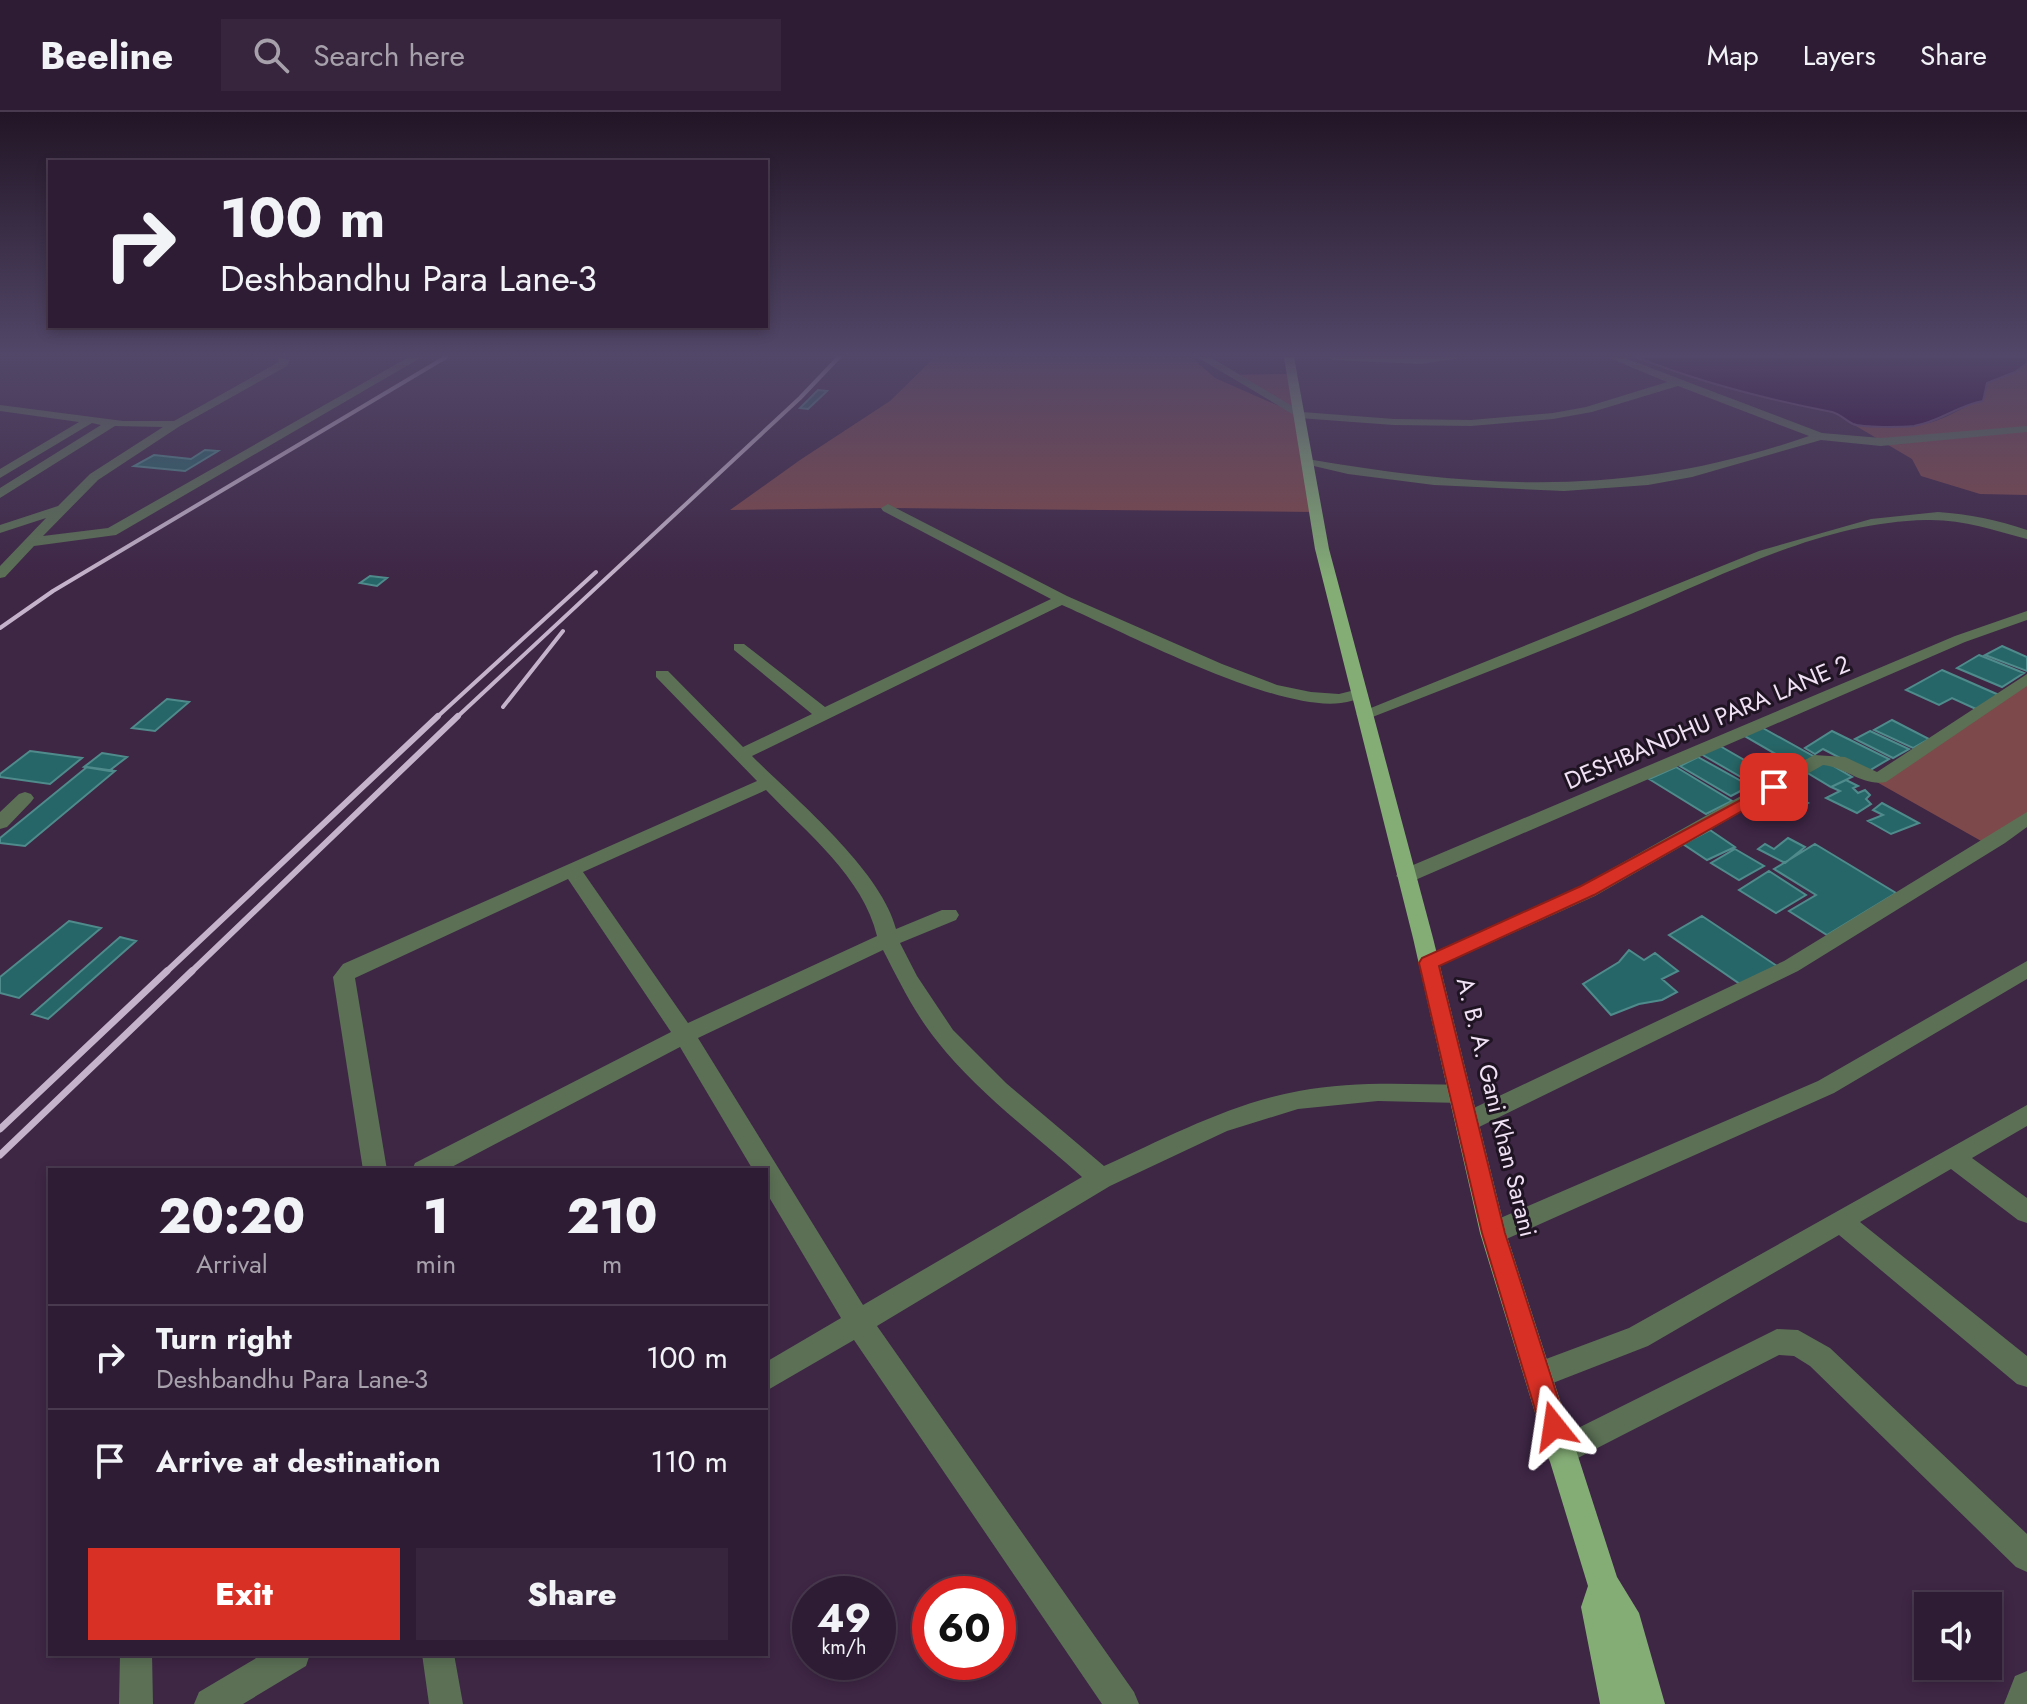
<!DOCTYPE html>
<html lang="en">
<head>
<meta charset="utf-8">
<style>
	body { margin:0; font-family:Jost,sans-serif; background:#36253c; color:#f1f3f6; height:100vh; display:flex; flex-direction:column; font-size:30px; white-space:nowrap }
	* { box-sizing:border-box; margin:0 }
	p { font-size:26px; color:#a7a1ac }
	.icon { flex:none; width:44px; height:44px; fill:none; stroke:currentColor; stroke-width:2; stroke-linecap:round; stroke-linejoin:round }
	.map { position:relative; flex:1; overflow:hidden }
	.details { position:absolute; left:48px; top:1056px; width:720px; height:488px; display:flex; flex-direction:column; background:#2e1c34; border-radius:0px; box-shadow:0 4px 12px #0003,0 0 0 2px #493a4f }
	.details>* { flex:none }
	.banner { position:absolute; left:48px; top:48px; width:720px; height:168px; border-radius:0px; box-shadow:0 4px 12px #0003,0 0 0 2px #493a4f; background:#2e1c34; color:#f1f3f6; overflow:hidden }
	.tools { position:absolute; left:1914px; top:1480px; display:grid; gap:16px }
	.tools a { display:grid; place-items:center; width:88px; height:88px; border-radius:0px; background:#2e1c34; box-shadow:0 4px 12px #0003,0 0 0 2px #493a4f; font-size:40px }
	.speed { position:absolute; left:792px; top:1464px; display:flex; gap:16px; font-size:40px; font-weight:700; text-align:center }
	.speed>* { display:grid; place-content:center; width:104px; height:104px; border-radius:50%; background:#2e1c34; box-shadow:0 4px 12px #0003,0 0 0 2px #493a4f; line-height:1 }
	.speed small { font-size:20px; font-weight:400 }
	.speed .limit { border:12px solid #d22; background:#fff; color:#111 }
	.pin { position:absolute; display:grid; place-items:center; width:68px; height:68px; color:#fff; margin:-34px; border-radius:16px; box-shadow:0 4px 12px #0006 }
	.me { position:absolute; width:88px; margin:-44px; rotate:345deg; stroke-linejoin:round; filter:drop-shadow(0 0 6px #0008) }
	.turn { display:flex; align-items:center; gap:28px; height:168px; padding:0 40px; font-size:36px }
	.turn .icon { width:104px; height:104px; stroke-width:2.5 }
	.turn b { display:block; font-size:56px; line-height:68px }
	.eta { display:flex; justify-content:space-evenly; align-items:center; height:136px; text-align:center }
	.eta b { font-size:48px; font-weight:800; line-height:56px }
	.button { display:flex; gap:16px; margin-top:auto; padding:16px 40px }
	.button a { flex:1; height:92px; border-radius:0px; background:#d93025; color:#fff; font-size:32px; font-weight:800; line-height:92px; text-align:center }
	.button a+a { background:#36253c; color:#f1f3f6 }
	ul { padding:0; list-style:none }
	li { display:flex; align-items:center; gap:24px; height:104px; padding:0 40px; border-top:2px solid #493a4f }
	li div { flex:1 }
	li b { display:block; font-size:30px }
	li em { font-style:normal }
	header { display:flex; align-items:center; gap:48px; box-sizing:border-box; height:112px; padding:0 40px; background:#2e1c34; border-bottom:2px solid #493a4f }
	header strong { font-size:38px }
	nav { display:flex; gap:44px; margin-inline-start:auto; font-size:28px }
	.search { width:560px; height:72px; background:#36253c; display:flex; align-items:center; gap:20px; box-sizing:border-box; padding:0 28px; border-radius:0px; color:#a7a1ac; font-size:30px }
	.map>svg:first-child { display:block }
</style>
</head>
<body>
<header>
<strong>Beeline</strong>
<div class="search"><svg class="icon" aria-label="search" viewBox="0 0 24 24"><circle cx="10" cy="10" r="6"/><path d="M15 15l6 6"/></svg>Search here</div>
<nav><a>Map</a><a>Layers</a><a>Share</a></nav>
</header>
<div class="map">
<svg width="2027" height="1592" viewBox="0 0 2027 1592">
	<rect width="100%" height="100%" fill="#3e2645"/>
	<!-- green -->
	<path fill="#7e494a" d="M 935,245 L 1191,245 L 1215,266 L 1288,298 L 1228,263 L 1292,262 L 1316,400 L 888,396 L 730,398 L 800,348 L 890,289 Z
		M 2027,251 L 2027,383 L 1980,382 L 1921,364 L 1912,347 L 1856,314 C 1885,314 1916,318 1943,306 C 1958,300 1967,292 1983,289 L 1987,271 L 2015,260 Z
		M 2027,567 L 2027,706 L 1990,734 L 1875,669 Z"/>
	<!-- water -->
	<path fill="#2a0035" stroke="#65446f" stroke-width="2" d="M 1636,245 L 2027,245 L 2027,251 L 2015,260 L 1987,271 L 1983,289 C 1958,293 1940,310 1914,314 C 1902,315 1863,316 1853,312 C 1845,308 1840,302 1832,300 C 1765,287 1699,270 1636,245 Z"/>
	<!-- building -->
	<path fill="#276668" stroke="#4f8b8c" stroke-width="2" d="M 818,278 L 827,279 L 808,297 L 800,296 Z
		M 205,338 L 218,339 L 185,359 L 134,354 L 154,343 L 191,347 Z
		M 370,464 L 387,466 L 377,474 L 360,471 Z
		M 2002,534 L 2027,545 L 2027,559 L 1985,543 Z
		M 1979,543 L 2024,561 L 2002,575 L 1957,556 Z
		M 1942,558 L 1999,583 L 1976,597 L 1952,586 L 1939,593 L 1906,578 Z
		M 167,587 L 189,590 L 155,619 L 132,616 Z
		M 1892,608 L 1929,627 L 1913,636 L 1874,618 Z
		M 1761,615 L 1815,645 L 1798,655 L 1743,623 Z
		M 1832,619 L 1889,647 L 1867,660 L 1823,637 L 1815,642 L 1805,636 Z
		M 1870,619 L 1909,637 L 1893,646 L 1855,627 Z
		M 1720,634 L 1772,664 L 1755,673 L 1701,642 Z
		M 30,639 L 82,646 L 50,672 L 0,665 L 0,662 Z
		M 102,641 L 127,645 L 109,659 L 84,655 Z
		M 1698,645 L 1750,674 L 1731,684 L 1680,654 Z
		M 1825,649 L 1852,665 L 1831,675 L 1806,660 Z
		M 87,655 L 115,659 L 25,734 L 0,731 L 0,726 Z
		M 1676,655 L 1732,689 L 1706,702 L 1649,667 Z
		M 1846,668 L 1858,674 L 1853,676 L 1858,681 L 1865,678 L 1870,683 L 1866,687 L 1871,692 L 1857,701 L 1826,686 L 1840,679 L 1831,675 Z
		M 1789,680 L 1808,691 L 1793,698 L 1775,686 Z
		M 1882,691 L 1919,711 L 1891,722 L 1868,709 L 1883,703 L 1873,698 Z
		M 1710,718 L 1735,735 L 1707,748 L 1683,732 Z
		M 1788,726 L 1805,735 L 1785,751 L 1758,737 L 1765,732 L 1774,737 Z
		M 1815,732 L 1896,781 L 1827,823 L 1789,799 L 1816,783 L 1774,757 Z
		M 1735,737 L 1764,754 L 1739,768 L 1711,751 Z
		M 1769,759 L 1806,783 L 1776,801 L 1739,778 Z
		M 1702,804 L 1777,854 L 1740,872 L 1669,823 Z
		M 69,809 L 101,816 L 19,886 L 0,881 L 0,865 Z
		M 120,825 L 136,829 L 48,907 L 32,902 Z
		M 1629,838 L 1644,848 L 1655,841 L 1678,859 L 1662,867 L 1677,880 L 1662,888 L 1639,892 L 1611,903 L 1583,872 L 1619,850 Z"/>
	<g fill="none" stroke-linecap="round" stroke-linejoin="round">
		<!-- minor -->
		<path fill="#5b7055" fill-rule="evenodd" d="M 277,245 L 290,248 L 287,254 L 180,314 L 98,368 L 43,424 L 108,416 L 409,245 L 422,245 L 116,423 L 34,434 L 5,465 L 0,466 L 0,454 L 46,406 L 0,421 L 0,413 L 58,394 L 90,362 L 163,315 L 115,314 L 0,386 L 0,376 L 101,313 L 92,311 L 0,366 L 0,357 L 79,310 L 0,299 L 0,293 L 123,309 L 174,309 L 279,250 Z
			M 1197,245 L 1210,245 L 1302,300 L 1394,307 L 1471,308 L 1553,301 L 1586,295 L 1667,270 L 1607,245 L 1622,245 L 1822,321 L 1881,326 L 2027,314 L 2027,320 L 1881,334 L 1821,328 L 1692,365 L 1648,373 L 1564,379 L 1434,373 L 1348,362 L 1301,351 L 1307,347 C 1488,378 1633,385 1809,324 L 1678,274 L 1592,300 L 1553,307 L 1471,314 L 1394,313 L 1299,306 Z
			M 1328,245 L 1467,245 L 1421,252 L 1333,248 Z
			M 888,392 L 1067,484 L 1222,552 L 1277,573 L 1311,580 L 1339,582 L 1359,577 L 1367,582 L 1365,585 C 1357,587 1349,590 1341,591 C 1276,600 1126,521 1062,493 L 752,644 C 795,687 881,758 896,817 L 942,798 L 956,798 L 959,803 L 956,808 L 900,831 L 917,864 L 953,918 L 1006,971 L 1104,1054 C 1166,1026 1231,991 1299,979 C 1352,969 1407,972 1460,973 L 1468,975 L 1472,982 L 1468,989 L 1460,991 L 1378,989 L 1298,997 L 1227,1019 L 1110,1074 L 877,1214 L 1134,1580 L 1139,1592 L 1102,1592 L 854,1228 L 766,1279 L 766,1250 L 841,1206 L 766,1080 L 766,1058 L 753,1058 L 680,935 L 446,1058 L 412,1058 L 415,1051 L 671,920 L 568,767 L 355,866 L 387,1058 L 363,1058 L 333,865 L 343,852 L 757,669 L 656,565 L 656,559 L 668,559 L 743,635 L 812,602 L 734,538 L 734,532 L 744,532 L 825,595 L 1051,487 L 883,399 L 881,396 ZM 766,678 C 807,721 863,765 877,824 L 688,911 L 583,760 ZM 883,838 C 899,869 915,902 937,929 C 976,979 1035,1023 1082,1065 L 863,1193 L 698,926 Z
			M 1938,400 C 1969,402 1998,408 2027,418 L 2027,427 C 1993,418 1962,407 1926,408 C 1823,410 1723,463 1631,502 C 1545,538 1457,572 1370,606 L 1364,607 L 1356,602 L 1759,439 L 1871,407 Z
			M 2027,499 L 2027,508 L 1965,530 L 1413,769 L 1406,770 L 1396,764 L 1399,759 L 1955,524 Z
			M 2027,562 L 2027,574 L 1886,670 C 1864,675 1845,655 1823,653 L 1595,784 L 1435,856 L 1421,856 L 1418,851 L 1421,846 L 1581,774 L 1814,643 L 1845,645 L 1877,660 Z
			M 25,680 L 31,682 L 34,686 L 31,690 L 7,715 L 0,717 L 0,700 L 19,682 Z
			M 2027,700 L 2027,715 L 2005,731 L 1798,859 L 1475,1017 L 1467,1020 L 1459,1017 L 1455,1010 L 1459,1003 L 1784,849 Z
			M 2027,849 L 2027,867 L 1834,981 L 1502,1129 L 1493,1132 L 1484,1129 L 1480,1121 L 1484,1113 L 1818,969 Z
			M 2027,993 L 2027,1014 L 1972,1046 L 2027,1086 L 2027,1111 L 2018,1108 L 1951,1057 L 1860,1110 L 2027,1244 L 2027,1275 L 2017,1272 L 1839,1123 L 1648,1234 L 1540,1276 L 1530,1273 L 1526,1263 L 1530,1253 L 1629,1216 Z
			M 1777,1217 L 1798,1218 L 1830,1236 L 2027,1422 L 2027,1460 L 2016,1455 L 1810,1254 L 1794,1244 L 1779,1243 L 1570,1350 L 1560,1355 L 1550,1350 L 1545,1340 L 1550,1330 Z
			M 120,1542 L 152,1542 L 153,1592 L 119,1592 Z
			M 263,1542 L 310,1542 L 306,1554 L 243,1592 L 194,1592 L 199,1580 Z
			M 422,1542 L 454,1542 L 463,1592 L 429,1592 Z
			M 2027,1559 L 2027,1592 L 2004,1592 L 2015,1564 Z"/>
		<!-- major -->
		<path fill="#84ad76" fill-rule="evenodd" d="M 1284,245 L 1294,245 L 1329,437 L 1433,826 L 1506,1121 L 1617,1465 L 1639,1501 L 1665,1592 L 1600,1592 L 1581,1495 L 1588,1474 L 1480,1121 L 1413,826 L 1315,437 Z"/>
		<!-- rail-far2 -->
		<path stroke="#c4b3ca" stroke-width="4" d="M 0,516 L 53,479 L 446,245
			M 503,595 L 563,519
			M 436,606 L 596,460
			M 456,606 L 800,286 L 839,245"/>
		<!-- rail-far1 -->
		<path stroke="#c4b3ca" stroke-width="6" d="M 165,861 L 438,604
			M 190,861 L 458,604"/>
		<!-- rail -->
		<path stroke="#c4b3ca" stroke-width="7" d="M 0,1017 L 167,859
			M 0,1043 L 192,859"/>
	</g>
	<!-- sky -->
	<linearGradient id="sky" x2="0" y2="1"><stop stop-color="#221526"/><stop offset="0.52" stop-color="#524768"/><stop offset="1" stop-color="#524768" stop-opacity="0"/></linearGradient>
	<rect width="2027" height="468" fill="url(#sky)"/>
	<!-- route -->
	<path fill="#d93025" stroke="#8d1f18" stroke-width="2" d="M 1774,670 L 1782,675 L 1779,678 L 1594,783 L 1439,854 L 1505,1121 L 1567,1314 L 1563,1323 L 1554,1327 L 1544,1323 L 1540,1314 L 1482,1121 L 1419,851 L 1422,846 L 1581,774 Z"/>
	<g text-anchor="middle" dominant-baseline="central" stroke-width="6" stroke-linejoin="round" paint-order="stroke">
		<!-- street labels -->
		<g font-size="24" fill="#f0e1f5" stroke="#1f1422">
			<text transform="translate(1707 610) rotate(-23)">DESHBANDHU PARA LANE 2</text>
			<text transform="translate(1497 995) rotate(76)">A. B. A. Gani Khan Sarani</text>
		</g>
	</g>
</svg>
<div class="tools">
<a><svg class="icon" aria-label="sound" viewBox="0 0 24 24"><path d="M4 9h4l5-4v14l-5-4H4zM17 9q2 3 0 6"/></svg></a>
</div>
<div class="speed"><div>49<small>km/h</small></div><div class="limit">60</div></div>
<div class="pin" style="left:1774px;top:675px;background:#d93025"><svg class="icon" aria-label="arrive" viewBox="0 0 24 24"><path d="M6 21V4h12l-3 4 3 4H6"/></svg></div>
<svg class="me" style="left:1554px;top:1314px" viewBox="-20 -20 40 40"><path d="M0-17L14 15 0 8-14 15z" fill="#d93025" stroke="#fff" stroke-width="4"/></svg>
<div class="banner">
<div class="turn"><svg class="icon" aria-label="right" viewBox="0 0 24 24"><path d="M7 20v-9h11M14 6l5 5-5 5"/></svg><div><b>100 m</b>Deshbandhu Para Lane-3</div></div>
</div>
<section class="details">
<div class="eta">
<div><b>20:20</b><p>Arrival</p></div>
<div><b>1</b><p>min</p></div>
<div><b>210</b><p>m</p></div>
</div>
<ul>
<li><svg class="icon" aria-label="right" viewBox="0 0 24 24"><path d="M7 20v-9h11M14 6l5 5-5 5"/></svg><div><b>Turn right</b><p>Deshbandhu Para Lane-3</p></div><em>100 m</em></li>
<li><svg class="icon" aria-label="arrive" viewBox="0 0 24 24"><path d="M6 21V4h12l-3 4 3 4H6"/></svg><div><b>Arrive at destination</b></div><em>110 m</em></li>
</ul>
<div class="button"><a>Exit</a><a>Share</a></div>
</section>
</div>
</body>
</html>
